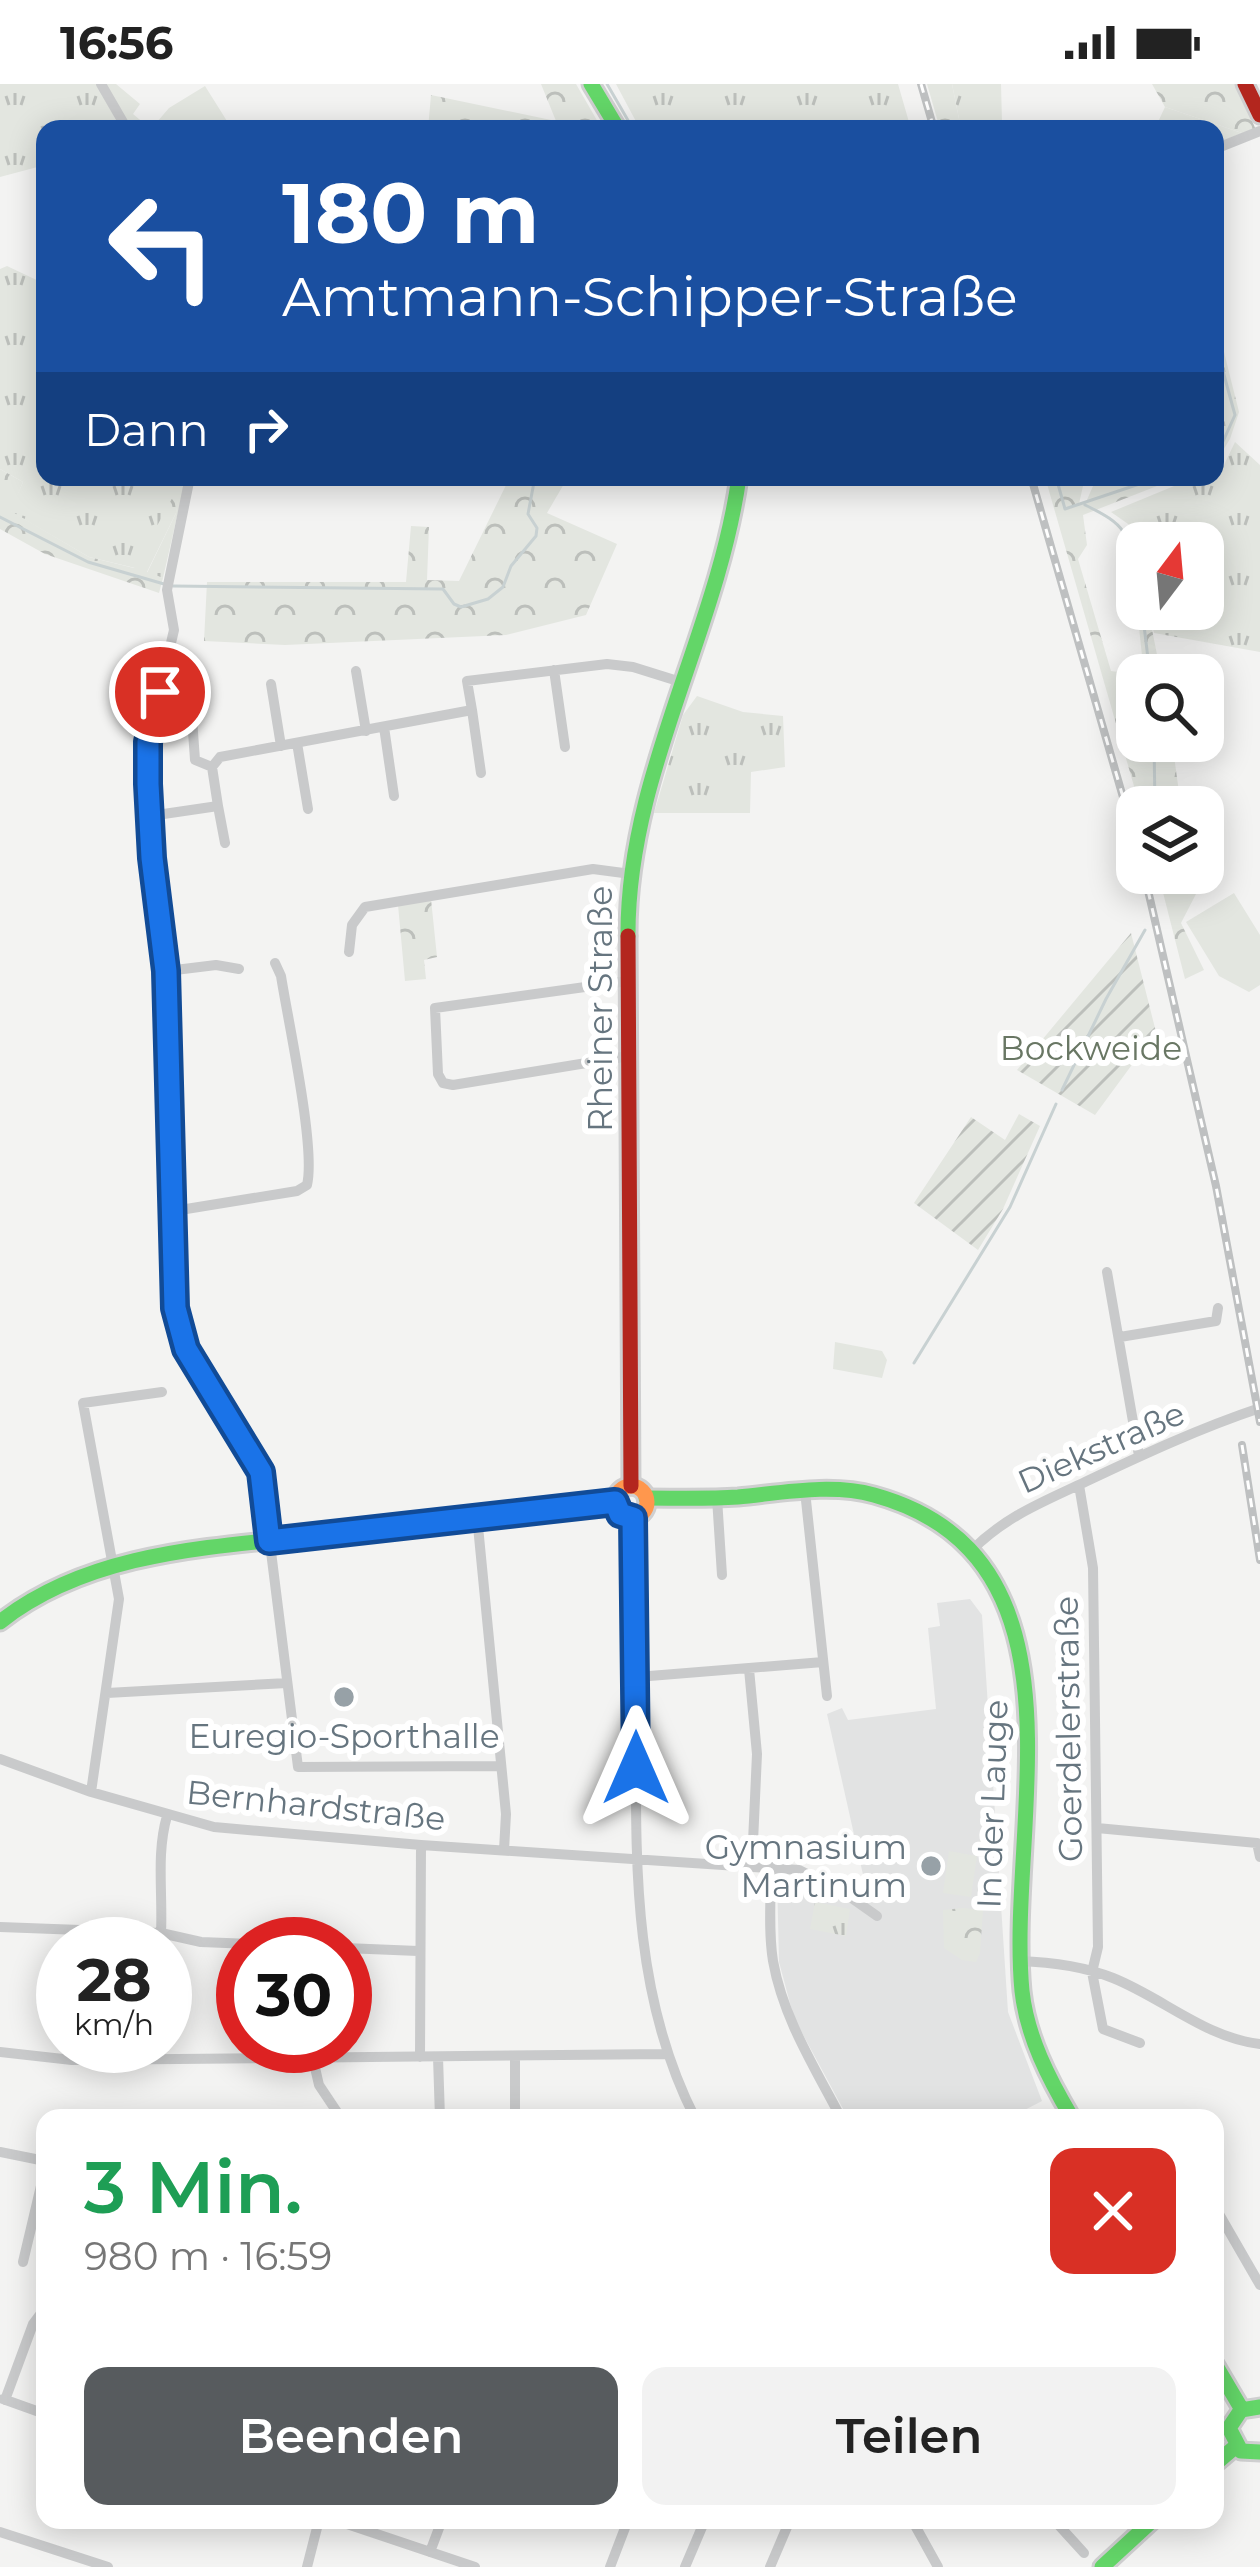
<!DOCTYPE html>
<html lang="de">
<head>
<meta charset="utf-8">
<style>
	body { margin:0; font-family:Montserrat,sans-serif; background:#f2f2f2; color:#222; height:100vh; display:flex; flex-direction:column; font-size:45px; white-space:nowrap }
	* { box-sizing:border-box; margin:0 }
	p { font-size:39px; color:#767676 }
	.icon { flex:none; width:66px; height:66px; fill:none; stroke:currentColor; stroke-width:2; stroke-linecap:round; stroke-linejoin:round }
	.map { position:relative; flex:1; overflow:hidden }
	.side { position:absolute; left:36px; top:2025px; width:1188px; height:420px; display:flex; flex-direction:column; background:#fff; border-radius:24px; box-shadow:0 6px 30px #0003 }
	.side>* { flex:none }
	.hud { position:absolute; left:36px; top:36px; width:1188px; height:366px; border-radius:24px; box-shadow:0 6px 30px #0003; background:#1a4fa0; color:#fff; overflow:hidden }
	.needle { width:78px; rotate:16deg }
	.buttons { position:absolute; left:1116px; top:438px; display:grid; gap:24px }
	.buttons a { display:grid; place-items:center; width:108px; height:108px; border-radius:24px; background:#fff; box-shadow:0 6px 30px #0003; font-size:60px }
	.speed { position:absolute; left:36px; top:1833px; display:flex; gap:24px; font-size:60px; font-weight:700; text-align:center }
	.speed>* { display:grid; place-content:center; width:156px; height:156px; border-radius:50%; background:#fff; box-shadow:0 6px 30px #0003; line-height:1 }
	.speed small { font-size:30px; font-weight:400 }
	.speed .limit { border:18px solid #d22; background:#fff; color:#111 }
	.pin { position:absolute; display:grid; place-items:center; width:102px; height:102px; color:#fff; margin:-51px; border:6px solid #fff; border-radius:50%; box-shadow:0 3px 12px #0007 }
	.me { position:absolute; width:132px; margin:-66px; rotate:0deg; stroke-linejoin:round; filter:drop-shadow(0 0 9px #0008) }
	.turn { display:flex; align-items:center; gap:42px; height:252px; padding:0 48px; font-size:54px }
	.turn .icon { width:156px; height:156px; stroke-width:2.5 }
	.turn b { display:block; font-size:84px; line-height:102px }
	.then { display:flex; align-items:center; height:114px; padding:0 48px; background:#0003; gap:24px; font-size:45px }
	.round { display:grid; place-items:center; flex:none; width:126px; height:126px; border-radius:24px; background:#f2f2f2 }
	.headline { display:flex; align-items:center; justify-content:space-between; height:204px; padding:0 48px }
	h1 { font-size:72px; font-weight:600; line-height:90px; color:#1e9e55 }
	.cta { display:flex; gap:24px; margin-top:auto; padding:24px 48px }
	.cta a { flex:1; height:138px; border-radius:24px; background:#575b5e; color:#fff; font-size:48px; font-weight:600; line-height:138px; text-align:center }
	.cta a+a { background:#f2f2f2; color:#222 }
	.status { display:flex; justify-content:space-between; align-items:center; height:84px; padding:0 60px; background:#fff; direction:ltr }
	.status svg { height:33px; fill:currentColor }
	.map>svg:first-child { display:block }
</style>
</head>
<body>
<div class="status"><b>16:56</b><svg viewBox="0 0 49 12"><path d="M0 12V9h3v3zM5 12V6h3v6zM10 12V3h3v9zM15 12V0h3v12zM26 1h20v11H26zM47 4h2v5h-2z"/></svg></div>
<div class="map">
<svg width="1260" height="2483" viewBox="0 0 1260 2483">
	<defs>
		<pattern id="grass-tufts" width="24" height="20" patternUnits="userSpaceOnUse" patternTransform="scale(3)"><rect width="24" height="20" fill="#e3e6e0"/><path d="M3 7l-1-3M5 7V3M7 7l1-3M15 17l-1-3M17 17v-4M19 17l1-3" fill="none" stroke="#bcbfbb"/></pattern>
		<pattern id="forest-crowns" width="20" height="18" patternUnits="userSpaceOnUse" patternTransform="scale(3)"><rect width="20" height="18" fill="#e3e6e0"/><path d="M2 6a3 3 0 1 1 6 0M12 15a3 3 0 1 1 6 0" fill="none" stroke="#bcbfbb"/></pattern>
		<pattern id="garden-furrows" width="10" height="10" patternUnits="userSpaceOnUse" patternTransform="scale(3)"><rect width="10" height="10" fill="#e3e6e0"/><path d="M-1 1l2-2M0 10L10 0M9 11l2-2" fill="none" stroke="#bcbfbb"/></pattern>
	</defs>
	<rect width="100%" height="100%" fill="#f3f3f2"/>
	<!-- built -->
	<path fill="#e2e3e3" d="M 970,1515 L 982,1531 L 1008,1928 L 1042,2017 L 1009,2034 L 848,2034 L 794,1934 L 779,1878 L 777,1792 L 807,1794 L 855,1820 L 866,1804 L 827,1630 L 842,1624 L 848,1636 L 936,1625 L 928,1544 L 940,1542 L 937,1519 Z"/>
	<!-- grass -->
	<path fill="url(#grass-tufts)" d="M 0,0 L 97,0 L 121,45 L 45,45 L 45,81 L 0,93 Z
		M 105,0 L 116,0 L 140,20 L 133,30 L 151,45 L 169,24 L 205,2 L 232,45 L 132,45 Z
		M 616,0 L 898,0 L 911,45 L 640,45 Z
		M 952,0 L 1001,0 L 1002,38 L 1023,45 L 961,45 Z
		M 1165,23 L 1242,49 L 1215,60 L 1215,45 L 1146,45 L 1157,40 Z
		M 7,182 L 45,200 L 45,393 L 186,393 L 163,494 L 147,489 L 176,429 L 179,403 L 135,484 L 89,473 L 10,427 L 23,398 L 0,385 L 0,185 Z
		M 1235,358 L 1260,381 L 1260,568 L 1154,549 L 1148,525 L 1203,525 L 1203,459 L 1137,459 L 1137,473 L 1131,442 L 1111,428 L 1196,393 L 1215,393 L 1215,385 L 1224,381 Z
		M 697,612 L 743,628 L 783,632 L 785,683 L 751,688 L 750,729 L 654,729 L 683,631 Z
		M 815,1818 L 850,1825 L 846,1852 L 810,1845 Z"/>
	<!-- forest -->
	<path fill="url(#forest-crowns)" d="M 541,0 L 576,0 L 602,45 L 428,45 L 431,11 L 556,37 Z
		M 927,0 L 952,0 L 961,45 L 940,45 Z
		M 1152,0 L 1236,0 L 1256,46 L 1242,49 L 1165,23 Z
		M 1215,232 L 1239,328 L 1230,355 L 1215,379 Z
		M 0,385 L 23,398 L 11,427 L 89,473 L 134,484 L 181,398 L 176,429 L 147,488 L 163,494 L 159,509 L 45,470 L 0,445 Z
		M 510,393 L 568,393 L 547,429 L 617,460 L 586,531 L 506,551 L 285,561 L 204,557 L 207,498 L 406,498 L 411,442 L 429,443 L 427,496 L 459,497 Z
		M 1045,393 L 1085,393 L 1079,420 L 1086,418 L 1097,393 L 1180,393 L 1083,431 L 1087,461 L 1078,475 L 1111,587 L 1127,589 L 1137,657 L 1172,657 L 1181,723 L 1140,723 Z
		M 1136,515 L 1137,525 L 1148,525 L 1161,591 L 1144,591 Z
		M 1203,766 L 1211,781 L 1181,839 L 1204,886 L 1185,895 L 1158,789 L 1203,789 Z
		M 431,815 L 437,873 L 424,876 L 426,895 L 405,897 L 398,821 Z
		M 963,1824 L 983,1826 L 980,1869 L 976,1878 L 962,1876 L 944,1864 L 943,1826 Z"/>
	<!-- garden -->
	<path fill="url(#garden-furrows)" d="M 1131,849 L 1156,948 L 1095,1031 L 1017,986 Z
		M 1019,1030 L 1040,1042 L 1003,1125 L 978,1166 L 914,1119 L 971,1033 L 1005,1056 Z"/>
	<!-- pitch -->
	<path fill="#e3e6e0" d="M 1234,809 L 1260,851 L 1260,901 L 1249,908 L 1219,892 L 1186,838 Z
		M 835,1258 L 882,1267 L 887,1276 L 882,1294 L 833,1285 Z
		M 949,1767 L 977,1772 L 971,1813 L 943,1809 Z"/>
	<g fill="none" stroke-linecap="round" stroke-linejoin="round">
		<!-- stream -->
		<path stroke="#c8d1d2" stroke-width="3" d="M 607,0 L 633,45
			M 1215,258 L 1235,331 L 1215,375
			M 1056,393 L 1065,425 L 1160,393
			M 1085,421 C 1129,442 1128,450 1137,497
			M 0,433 L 88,478 L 164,500
			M 173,502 L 443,505 L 454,520 L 461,523 L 488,515 L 503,503 L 511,482 L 536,452 L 537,444 L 528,430 L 535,393
			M 1142,525 L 1150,591
			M 1154,657 L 1155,723
			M 1161,789 L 1163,800
			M 1062,1006 L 1106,915 L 1145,846
			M 914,1279 L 1010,1123 L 1056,1020"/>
		<!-- fast casing -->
		<g stroke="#cfcfd0" stroke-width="21">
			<path id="fast" d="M 591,0 L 618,45
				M 628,852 C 627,691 717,550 739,393
				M 646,1414 C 677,1414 707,1415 738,1413 C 781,1409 831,1399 874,1411 C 1098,1473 1006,1739 1022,1907 C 1027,1953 1049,1995 1072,2034
				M 0,1538 C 95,1463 226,1463 341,1449 C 432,1438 524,1427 615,1418
				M 1215,2280 L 1241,2324
				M 1260,2323 L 1241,2326 L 1229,2344 L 1241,2367 L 1260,2368
				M 1215,2380 L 1235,2363
				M 1102,2483 L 1153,2436"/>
		</g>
		<!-- slow casing -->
		<g stroke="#cfcfd0" stroke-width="21">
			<path id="slow" d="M615 1418a16 16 0 1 1 32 0a16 16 0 1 1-32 0Z"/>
		</g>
		<!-- jam casing -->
		<g stroke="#cfcfd0" stroke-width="21">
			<path id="jam" d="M 1245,0 L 1260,31
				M 628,852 L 631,1402"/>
		</g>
		<!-- street -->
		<path stroke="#c9cacb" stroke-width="10" d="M 101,0 L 127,45
			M 1215,65 L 1260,47
			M 190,393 L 167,506 L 174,546 L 148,658 L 151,774 L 167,887 L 173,1200 L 186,1265 L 261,1388 L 298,1683 L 501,1682
			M 554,586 L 565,663
			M 356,587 L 366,647
			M 271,600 L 281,662
			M 472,626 L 481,689
			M 192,634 L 195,676 L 212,683
			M 384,643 L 394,712
			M 297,659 L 308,725
			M 218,722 L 225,759
			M 150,732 L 218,722 L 212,683 L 220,673 L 472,626 L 467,597 L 607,580 L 633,583 L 681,598
			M 349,868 L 352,841 L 365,823 L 593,785 L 631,790
			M 167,887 L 216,881 L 239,885
			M 628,897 L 435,924 L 438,990 L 443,999 L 453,1001 L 629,972
			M 174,1127 L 297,1107 L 307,1101 C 316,1064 288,937 281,892 L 275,879
			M 1107,1188 L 1139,1372
			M 1120,1253 L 1216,1237 L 1218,1224
			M 1079,1401 L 1093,1484 L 1098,1863 L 1092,1888 L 1103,1945 L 1140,1959
			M 805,1407 L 827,1612
			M 717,1414 L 722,1491
			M 477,1432 L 506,1730 L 504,1766
			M 633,1434 C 634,1502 637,1569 636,1637 C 636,1775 631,1908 695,2034
			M 972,1466 C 1006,1432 1043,1418 1085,1398 C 1142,1371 1200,1344 1260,1324
			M 749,1585 L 757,1670 L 752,1780
			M 637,1593 L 823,1578
			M 107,1609 L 287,1599
			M 0,1675 L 91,1708 L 214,1743 L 421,1761 L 799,1786 L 843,1808 L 877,1832
			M 91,1708 L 119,1515 L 83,1319 L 162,1308
			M 1097,1744 L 1257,1759 L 1260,1773
			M 771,1782 C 771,1813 768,1846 773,1877 C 783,1934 815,1984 841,2034
			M 0,1843 L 161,1849 L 201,1858 L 251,1860
			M 161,1849 C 163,1810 156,1770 167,1732
			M 345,1864 L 418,1867
			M 1019,1877 C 1051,1878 1083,1882 1113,1894 C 1163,1914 1206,1954 1260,1960
			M 0,1968 L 72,1976 L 667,1970
			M 420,1973 L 421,1761
			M 438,1973 L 440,2034
			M 313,1975 L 319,2001 L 341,2034
			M 515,2034 L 515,1972
			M 0,2068 L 45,2077
			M 1215,2123 L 1260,2201
			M 23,2178 L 45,2085
			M 3,2315 L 45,2330
			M 5,2316 L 33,2240 L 45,2224
			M 335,2436 L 475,2483
			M 912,2436 L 938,2483
			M 1054,2436 L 1084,2469
			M 0,2448 L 108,2483
			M 430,2468 L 442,2436
			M 307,2483 L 319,2436
			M 610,2483 L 628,2436
			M 685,2483 L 705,2436
			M 770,2483 L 790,2436"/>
		<!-- fast -->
		<use href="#fast" stroke="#63d668" stroke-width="15"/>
		<!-- slow -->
		<use href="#slow" stroke="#ff974d" stroke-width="15"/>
		<!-- jam -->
		<use href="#jam" stroke="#b3261e" stroke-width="15"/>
		<!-- rail casing -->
		<g stroke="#bec0c1" stroke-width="8">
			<path id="rail" d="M 921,0 L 934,45
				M 1031,393 L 1137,762
				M 1144,789 L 1216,1102 L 1260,1338
				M 1242,1361 L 1260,1476"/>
		</g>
		<!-- rail -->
		<use href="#rail" stroke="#fff" stroke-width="3" stroke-dasharray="9" stroke-linecap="butt"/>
	</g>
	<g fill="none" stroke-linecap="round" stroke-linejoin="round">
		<!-- route casing -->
		<g stroke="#114b97" stroke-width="30">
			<path id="route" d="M 160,608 L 148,658 L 148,700 L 152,774 L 166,887 L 175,1224 L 186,1265 L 261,1388 L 269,1457 L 615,1418 L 620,1430 L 633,1434 L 636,1684"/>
		</g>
		<!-- route -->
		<use href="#route" stroke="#1a73e8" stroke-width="21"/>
	</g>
	<!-- markers -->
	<g fill="#97a1a7" stroke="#fff" stroke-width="4.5">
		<circle cx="344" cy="1613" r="12"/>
		<circle cx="931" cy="1782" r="12"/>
	</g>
	<g text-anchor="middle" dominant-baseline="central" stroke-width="12" stroke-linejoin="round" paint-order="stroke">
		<!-- street labels -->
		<g font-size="33" fill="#66757f" stroke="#fff">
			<text transform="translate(600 925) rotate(-90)">Rheiner Straße</text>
			<text transform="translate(1101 1363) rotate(-24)">Diekstraße</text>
			<text transform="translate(1068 1645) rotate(-91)">Goerdelerstraße</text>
			<text transform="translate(992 1720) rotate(-88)">In der Lauge</text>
			<text transform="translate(316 1721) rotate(6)">Bernhardstraße</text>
		</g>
		<!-- park labels -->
		<g font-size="33" fill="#697764" stroke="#fff">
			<text x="1091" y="964">Bockweide</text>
		</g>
		<!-- poi labels -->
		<g font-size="33" fill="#66757f" stroke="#fff">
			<text x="344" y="1652">Euregio-Sporthalle</text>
			<text x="907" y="1763" text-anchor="end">Gymnasium<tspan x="907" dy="38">Martinum</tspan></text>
		</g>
	</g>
</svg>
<div class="buttons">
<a><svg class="needle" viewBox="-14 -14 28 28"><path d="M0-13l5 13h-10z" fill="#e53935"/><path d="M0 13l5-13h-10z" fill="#767676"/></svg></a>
<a><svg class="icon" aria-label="search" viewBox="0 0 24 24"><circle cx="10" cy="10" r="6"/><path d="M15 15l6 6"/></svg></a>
<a><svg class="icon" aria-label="layers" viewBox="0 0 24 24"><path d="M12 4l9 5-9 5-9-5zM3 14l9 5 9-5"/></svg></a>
</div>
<div class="speed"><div>28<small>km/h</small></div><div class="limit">30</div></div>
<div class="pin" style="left:160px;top:608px;background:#d93025"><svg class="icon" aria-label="arrive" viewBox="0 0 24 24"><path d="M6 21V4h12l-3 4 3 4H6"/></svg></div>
<svg class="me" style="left:636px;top:1684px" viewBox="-20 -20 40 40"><path d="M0-17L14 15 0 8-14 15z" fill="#1a73e8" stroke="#fff" stroke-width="4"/></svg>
<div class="hud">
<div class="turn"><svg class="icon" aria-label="left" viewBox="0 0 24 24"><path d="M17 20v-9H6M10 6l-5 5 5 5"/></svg><div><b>180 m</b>Amtmann-Schipper-Straße</div></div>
<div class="then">Dann<svg class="icon" aria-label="right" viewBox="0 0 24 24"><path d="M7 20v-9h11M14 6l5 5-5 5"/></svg></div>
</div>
<section class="side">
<div class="headline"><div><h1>3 Min.</h1><p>980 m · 16:59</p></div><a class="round" style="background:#d93025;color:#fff"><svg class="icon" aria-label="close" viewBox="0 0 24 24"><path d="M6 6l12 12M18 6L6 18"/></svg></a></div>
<div class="cta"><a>Beenden</a><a>Teilen</a></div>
</section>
</div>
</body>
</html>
